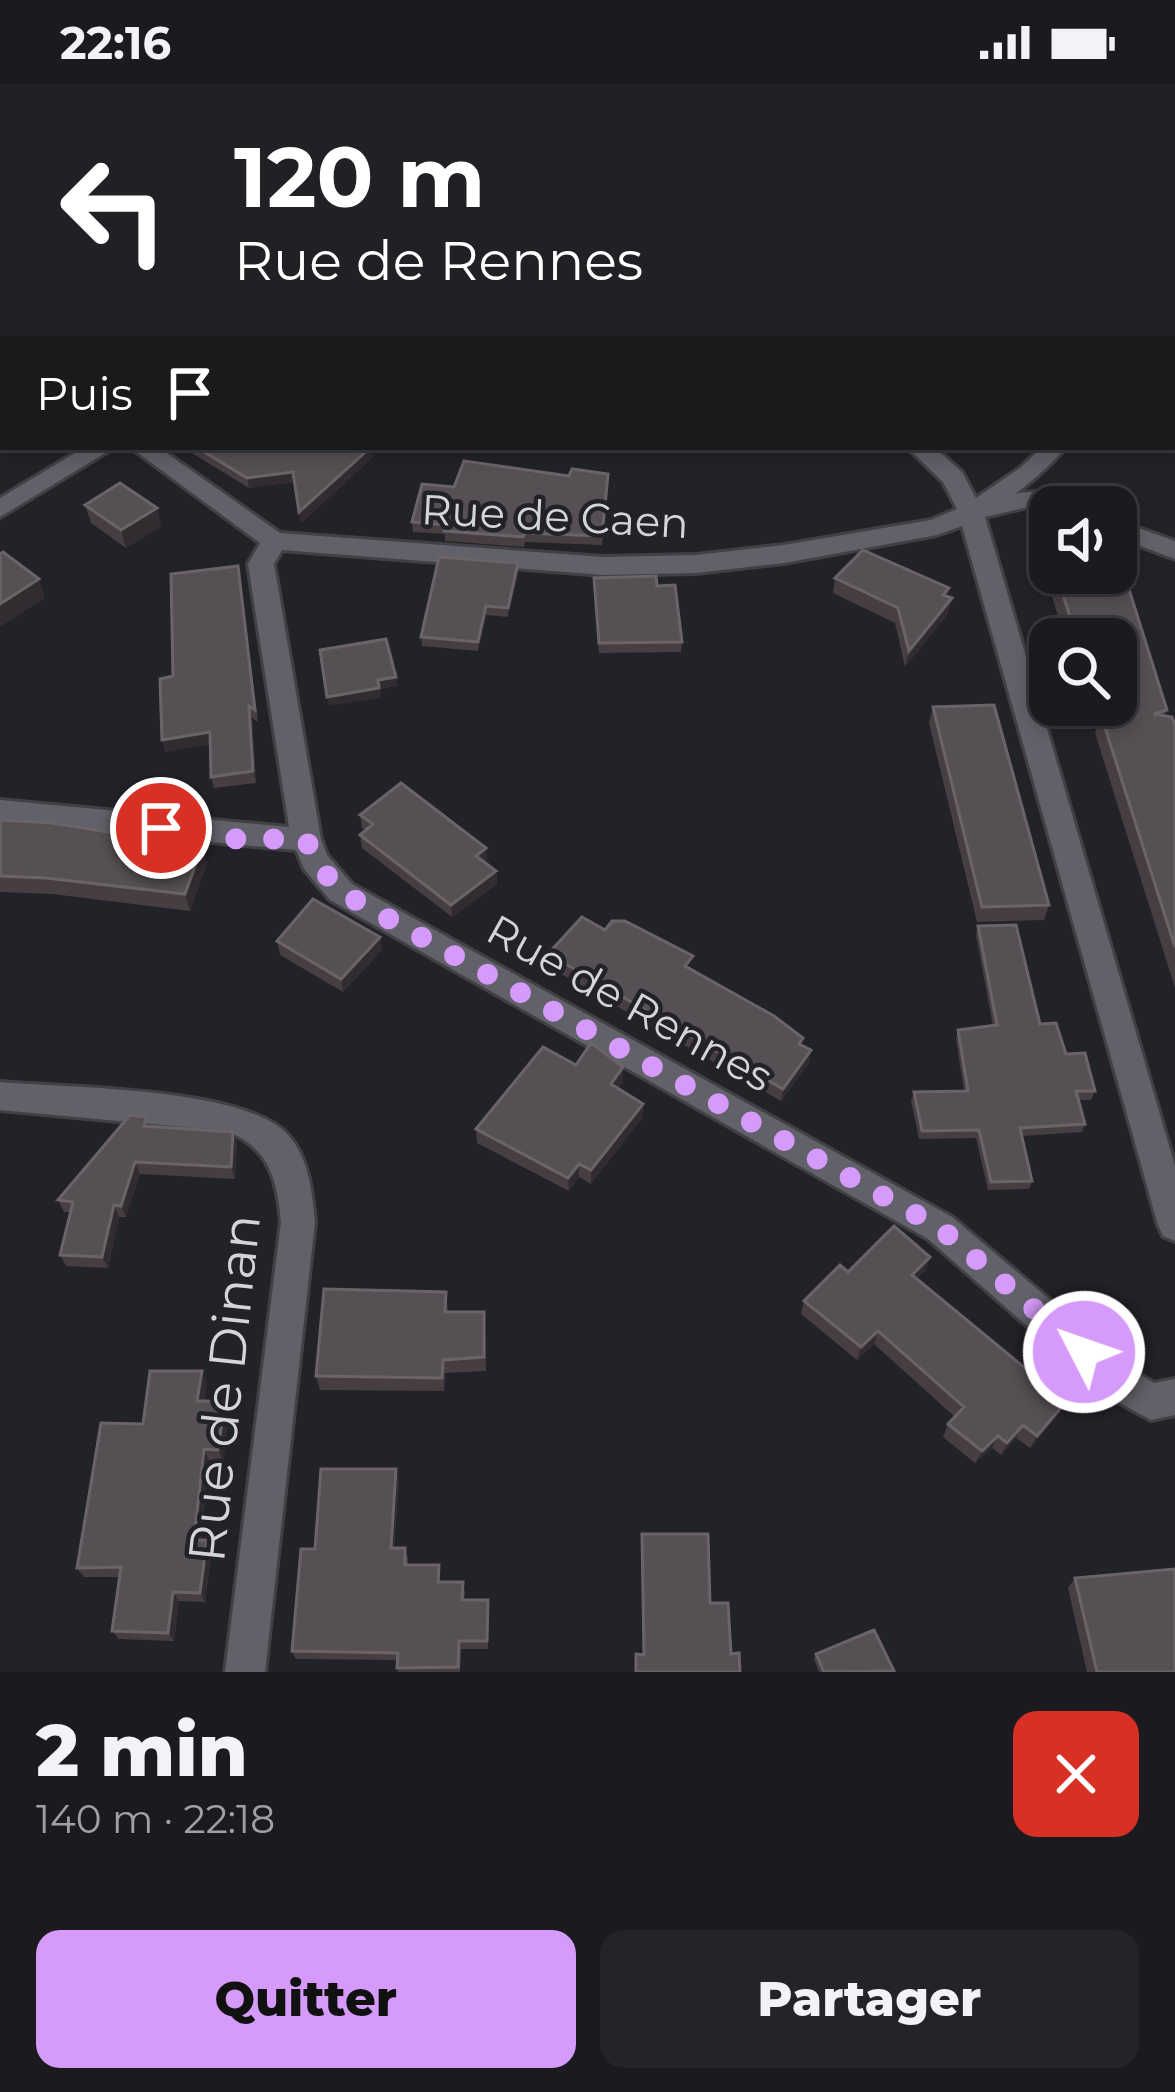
<!DOCTYPE html>
<html lang="fr">
<head>
<meta charset="utf-8">
<style>
	body { margin:0; font-family:Montserrat,sans-serif; background:#232328; color:#f1f3f6; height:100vh; display:flex; flex-direction:column; font-size:45px; white-space:nowrap }
	* { box-sizing:border-box; margin:0 }
	p { font-size:39px; color:#9fa1a4 }
	.icon { flex:none; width:66px; height:66px; fill:none; stroke:currentColor; stroke-width:2; stroke-linecap:round; stroke-linejoin:round }
	.map { position:relative; height:1588px; overflow:hidden }
	.panel { display:flex; flex-direction:column; background:#1a1a1f; flex:1 }
	.panel>* { flex:none }
	.hud { position:absolute; left:0px; top:0px; width:1176px; height:366px; box-shadow:0 6px 18px #0003,0 0 0 3px #38383d; background:#202124; color:#fff; overflow:hidden }
	.tools { position:absolute; left:1029px; top:402px; display:grid; gap:24px }
	.tools a { display:grid; place-items:center; width:108px; height:108px; border-radius:24px; background:#1a1a1f; box-shadow:0 6px 18px #0003,0 0 0 3px #38383d; font-size:60px }
	.pin { position:absolute; display:grid; place-items:center; width:102px; height:102px; color:#fff; margin:-51px; border:6px solid #fff; border-radius:50%; box-shadow:0 3px 12px #0007 }
	.me { position:absolute; width:132px; margin:-66px; rotate:311deg; stroke-linejoin:round; filter:drop-shadow(0 0 9px #0008) }
	.turn { display:flex; align-items:center; gap:42px; height:252px; padding:0 36px; font-size:54px }
	.turn .icon { width:156px; height:156px; stroke-width:2.5 }
	.turn b { display:block; font-size:84px; line-height:102px }
	.then { display:flex; align-items:center; height:114px; padding:0 36px; background:#0003; gap:24px; font-size:45px }
	.round { display:grid; place-items:center; flex:none; width:126px; height:126px; border-radius:24px; background:#232328 }
	.overview { display:flex; align-items:center; justify-content:space-between; height:204px; padding:0 36px }
	h1 { font-size:72px; font-weight:800; line-height:90px }
	.cta { display:flex; gap:24px; margin-top:auto; padding:24px 36px }
	.cta a { flex:1; height:138px; border-radius:24px; background:#d69bfa; color:#111; font-size:48px; font-weight:800; line-height:138px; text-align:center }
	.cta a+a { background:#232328; color:#f1f3f6 }
	.status { display:flex; justify-content:space-between; align-items:center; height:84px; padding:0 60px; background:#1a1a1f; direction:ltr }
	.status svg { height:33px; fill:currentColor }
	.map>svg:first-child { display:block }
</style>
</head>
<body>
<div class="status"><b>22:16</b><svg viewBox="0 0 49 12"><path d="M0 12V9h3v3zM5 12V6h3v6zM10 12V3h3v9zM15 12V0h3v12zM26 1h20v11H26zM47 4h2v5h-2z"/></svg></div>
<div class="map">
<svg width="1175" height="1588" viewBox="0 0 1175 1588">
	<rect width="100%" height="100%" fill="#222229"/>
	<g fill="none" stroke-linecap="round" stroke-linejoin="round">
		<!-- service casing -->
		<g stroke="#404045" stroke-width="6">
			<path id="service" d="M 530,0 L 550,0 L 528,3 Z
				M 1175,208 L 1175,221 L 1173,222 L 1173,209 Z
				M 1173,337 L 1175,337 L 1175,351 L 1173,351 Z
				M 1042,363 L 1066,363 C 1049,384 990,438 963,433 L 963,423 L 1020,384 Z"/>
		</g>
		<!-- minor casing -->
		<g stroke="#404045" stroke-width="6">
			<path id="minor" d="M 0,261 L 3,262 L 3,277 L 0,276 Z
				M 85,363 L 115,363 L 0,433 L 0,414 Z
				M 130,363 L 158,363 L 280,449 L 603,473 L 696,471 L 784,461 L 931,436 L 957,425 L 943,398 L 907,363 L 934,363 L 962,388 L 978,418 C 1011,411 1044,398 1070,423 L 1050,423 L 1050,429 L 1032,422 L 985,433 L 1175,1082 L 1175,1157 L 1163,1152 L 1158,1141 L 962,442 L 937,451 L 784,479 L 696,489 L 603,491 L 282,466 L 274,480 L 321,755 L 327,771 L 352,800 L 952,1133 L 1133,1286 L 1154,1299 L 1175,1295 L 1175,1331 L 1151,1336 L 1107,1312 L 928,1155 L 330,816 L 304,785 L 296,766 L 0,738 L 0,716 L 289,743 L 248,480 L 260,459 Z
				M 1116,436 L 1175,457 L 1175,475 L 1116,453 Z
				M 0,998 C 67,1004 245,1003 288,1051 C 309,1074 312,1108 315,1138 L 265,1588 L 225,1588 L 281,1138 C 277,1095 270,1065 227,1047 L 0,1026 Z"/>
		</g>
		<!-- service -->
		<use href="#service" fill="#616169" fill-rule="evenodd"/>
		<!-- minor -->
		<use href="#minor" fill="#616169" fill-rule="evenodd"/>
	</g>
	<!-- wall -->
	<path fill="#473e42" d="M 317,0 L 509,0 L 517,3 L 318,3 Z
		M 1175,262 L 1175,322 L 1173,321 L 1173,264 Z
		M 182,363 L 371,363 L 373,373 L 301,439 L 294,398 L 249,404 Z
		M 608,400 L 602,461 L 525,458 L 524,463 L 445,457 L 445,450 L 413,448 L 412,438 L 454,403 Z
		M 85,421 L 157,424 L 161,442 L 126,464 L 91,439 Z
		M 238,482 L 258,638 L 252,634 L 256,699 L 214,704 L 211,693 L 210,660 L 165,668 L 173,592 Z
		M 1050,486 L 1050,489 L 1116,489 L 1167,626 L 1164,632 L 1175,641 L 1175,904 L 1095,649 L 1101,631 L 1121,631 L 1116,616 L 1116,555 L 1065,555 L 1047,496 Z
		M 518,489 L 508,533 L 486,531 L 478,567 L 422,562 L 421,553 Z
		M 835,494 L 949,504 L 947,512 L 948,530 L 905,583 L 895,539 L 833,509 Z
		M 657,502 L 682,558 L 681,568 L 599,569 L 594,503 Z
		M 933,623 L 1049,821 L 1044,836 L 977,838 L 929,639 Z
		M 360,731 L 486,764 L 487,777 L 485,778 L 496,787 L 497,800 L 452,833 L 362,764 L 360,751 L 365,746 L 362,744 Z
		M 0,736 L 202,763 L 207,779 L 190,827 L 52,810 L 0,808 Z
		M 978,842 L 1040,940 L 1095,1007 L 1091,1016 L 1078,1016 L 1085,1040 L 1082,1048 L 1022,1052 L 1032,1097 L 1029,1105 L 988,1106 L 976,1054 L 919,1055 L 911,1017 L 914,1008 L 964,1007 L 956,955 L 958,946 L 993,942 L 976,851 Z
		M 605,846 L 692,885 L 811,966 L 809,979 L 781,1017 L 549,883 L 548,870 Z
		M 380,853 L 382,866 L 343,908 L 280,871 L 277,857 Z
		M 576,981 L 623,998 L 618,1005 L 643,1020 L 642,1034 L 591,1100 L 579,1093 L 569,1107 L 477,1059 L 476,1045 Z
		M 150,1042 L 233,1048 L 237,1059 L 235,1095 L 140,1090 L 126,1133 L 119,1133 L 108,1184 L 66,1182 L 60,1171 L 71,1128 L 64,1128 L 58,1116 Z
		M 930,1173 L 925,1187 L 917,1195 L 1025,1284 L 1073,1313 L 1030,1364 L 1016,1354 L 1001,1371 L 992,1364 L 975,1379 L 943,1353 L 948,1340 L 955,1333 L 874,1260 L 857,1276 L 801,1230 L 804,1217 L 848,1188 Z
		M 446,1208 L 448,1228 L 485,1242 L 486,1287 L 445,1289 L 444,1307 L 320,1306 L 316,1292 Z
		M 207,1299 L 204,1317 L 225,1317 L 230,1328 L 223,1377 L 209,1376 L 201,1456 L 207,1456 L 212,1465 L 205,1518 L 179,1517 L 174,1557 L 119,1555 L 112,1547 L 120,1493 L 84,1493 L 77,1484 L 143,1340 Z
		M 399,1395 L 394,1464 L 408,1473 L 408,1481 L 439,1481 L 440,1498 L 465,1507 L 464,1516 L 488,1516 L 488,1565 L 461,1565 L 460,1588 L 398,1588 L 398,1576 L 296,1575 L 292,1567 L 315,1465 Z
		M 1075,1494 L 1175,1588 L 1087,1588 L 1068,1504 Z
		M 816,1570 L 894,1587 L 819,1588 L 814,1575 Z"/>
	<!-- shaded-wall -->
	<path fill="#322c31" d="M 1,28 L 3,36 L 3,60 L 0,61 Z
		M 371,363 L 373,373 L 301,439 L 299,428 Z
		M 293,388 L 295,398 L 249,404 L 247,394 Z
		M 157,424 L 161,442 L 126,464 L 121,446 Z
		M 518,479 L 518,489 L 508,533 L 508,524 Z
		M 39,495 L 45,514 L 0,543 L 0,520 Z
		M 952,514 L 948,530 L 905,583 L 909,567 Z
		M 486,522 L 486,531 L 478,567 L 478,558 Z
		M 396,593 L 398,602 L 380,605 L 381,614 L 329,622 L 327,613 L 378,596 Z
		M 249,622 L 252,634 L 256,699 L 253,687 Z
		M 210,648 L 213,660 L 165,668 L 162,656 Z
		M 202,763 L 207,779 L 190,827 L 185,810 Z
		M 486,764 L 487,777 L 477,784 L 476,772 Z
		M 496,787 L 497,800 L 452,833 L 451,821 Z
		M 380,853 L 382,866 L 343,908 L 341,895 Z
		M 811,966 L 809,979 L 781,1017 L 783,1005 Z
		M 623,983 L 623,998 L 610,1014 L 611,1000 Z
		M 643,1020 L 642,1034 L 591,1100 L 591,1086 Z
		M 233,1048 L 237,1059 L 235,1095 L 231,1083 Z
		M 135,1078 L 140,1090 L 126,1133 L 121,1122 Z
		M 579,1080 L 579,1093 L 569,1107 L 568,1094 Z
		M 114,1121 L 119,1133 L 108,1184 L 102,1173 Z
		M 930,1173 L 925,1187 L 908,1205 L 912,1191 Z
		M 878,1247 L 874,1260 L 857,1276 L 861,1263 Z
		M 202,1287 L 207,1299 L 202,1328 L 197,1317 Z
		M 1081,1300 L 1073,1313 L 1030,1364 L 1037,1352 Z
		M 225,1317 L 230,1328 L 223,1377 L 218,1366 Z
		M 1023,1341 L 1016,1354 L 1001,1371 L 1007,1359 Z
		M 998,1352 L 992,1364 L 975,1379 L 982,1367 Z
		M 204,1365 L 209,1376 L 200,1465 L 194,1456 Z
		M 396,1385 L 399,1395 L 393,1473 L 391,1464 Z
		M 207,1456 L 212,1465 L 205,1518 L 200,1509 Z
		M 173,1508 L 179,1517 L 174,1557 L 168,1549 Z"/>
	<!-- building -->
	<path fill="#564f53" stroke="#6a6468" stroke-width="3" d="M 0,0 L 76,0 L 69,3 L 3,3 L 3,29 L 0,28 Z
		M 86,0 L 201,0 L 206,3 L 91,3 Z
		M 372,0 L 509,0 L 517,3 L 380,3 Z
		M 554,0 L 1175,0 L 1175,151 L 1173,153 L 1173,3 L 549,3 Z
		M 3,155 L 3,239 L 0,237 L 0,156 Z
		M 196,363 L 371,363 L 299,428 L 293,388 L 247,394 Z
		M 464,377 L 569,392 L 572,385 L 608,390 L 602,452 L 524,449 L 523,453 L 444,447 L 446,441 L 412,438 L 422,400 L 454,403 Z
		M 120,399 L 157,424 L 121,446 L 85,421 Z
		M 863,466 L 949,504 L 943,511 L 952,514 L 909,567 L 898,524 L 835,494 Z
		M 3,468 L 39,495 L 0,520 L 0,470 Z
		M 439,473 L 518,479 L 508,524 L 486,522 L 478,558 L 421,553 Z
		M 238,482 L 255,626 L 249,622 L 253,687 L 211,693 L 210,648 L 162,656 L 160,595 L 173,592 L 171,490 Z
		M 1116,484 L 1122,502 L 1128,502 L 1167,626 L 1154,630 L 1172,633 L 1175,641 L 1175,863 L 1101,631 L 1134,630 L 1116,582 L 1116,555 L 1077,555 L 1056,489 L 1116,489 Z
		M 656,492 L 657,502 L 675,501 L 682,558 L 599,559 L 594,494 Z
		M 386,555 L 396,593 L 378,596 L 379,604 L 327,613 L 320,566 Z
		M 994,621 L 1049,821 L 982,823 L 933,623 Z
		M 401,699 L 486,764 L 476,772 L 496,787 L 451,821 L 360,751 L 373,740 L 360,731 Z
		M 0,736 L 52,739 L 202,763 L 185,810 L 46,794 L 0,792 Z
		M 313,815 L 380,853 L 341,895 L 277,857 Z
		M 582,833 L 605,846 L 612,837 L 625,837 L 693,872 L 685,882 L 774,932 L 803,954 L 799,960 L 811,966 L 783,1005 L 548,870 Z
		M 1016,841 L 1040,940 L 1056,939 L 1066,970 L 1085,969 L 1095,1007 L 1076,1007 L 1085,1040 L 1020,1044 L 1032,1097 L 991,1098 L 979,1046 L 922,1047 L 914,1008 L 968,1007 L 958,946 L 997,941 L 978,842 Z
		M 591,959 L 623,983 L 611,1000 L 643,1020 L 591,1086 L 579,1080 L 568,1094 L 476,1045 L 543,963 L 576,981 Z
		M 130,1031 L 146,1033 L 144,1042 L 233,1048 L 231,1083 L 135,1078 L 121,1122 L 114,1121 L 102,1173 L 60,1171 L 73,1118 L 58,1116 Z
		M 894,1142 L 930,1173 L 912,1191 L 1025,1284 L 1041,1267 L 1081,1300 L 1037,1352 L 1023,1341 L 1007,1359 L 998,1352 L 982,1367 L 948,1340 L 964,1323 L 878,1247 L 861,1263 L 804,1217 L 840,1181 L 848,1188 Z
		M 324,1205 L 446,1208 L 445,1228 L 484,1228 L 484,1273 L 443,1276 L 442,1294 L 316,1292 Z
		M 150,1287 L 202,1287 L 197,1317 L 225,1317 L 218,1366 L 204,1365 L 194,1456 L 207,1456 L 200,1509 L 173,1508 L 168,1549 L 112,1547 L 121,1483 L 77,1484 L 101,1339 L 143,1340 Z
		M 321,1385 L 396,1385 L 391,1464 L 405,1464 L 405,1481 L 439,1481 L 438,1498 L 463,1498 L 462,1516 L 488,1516 L 487,1557 L 459,1557 L 458,1583 L 397,1584 L 398,1569 L 292,1567 L 301,1465 L 315,1465 Z
		M 642,1450 L 708,1450 L 710,1519 L 728,1519 L 731,1570 L 739,1569 L 740,1588 L 636,1588 L 636,1570 L 644,1571 Z
		M 1175,1485 L 1175,1588 L 1097,1588 L 1075,1494 Z
		M 874,1546 L 894,1587 L 824,1588 L 816,1570 Z"/>
	<g fill="none" stroke-linecap="round" stroke-linejoin="round">
		<!-- route -->
		<path stroke="#d69bfa" stroke-width="21" stroke-dasharray="0 37.8" d="M 161,744 L 237,755 L 306,755 L 315,777 L 341,808 L 940,1144 L 1084,1268"/>
	</g>
	<g text-anchor="middle" dominant-baseline="central" stroke-width="9" stroke-linejoin="round" paint-order="stroke">
		<!-- street labels -->
		<g font-size="42" fill="#d5d5d9" stroke="#222229">
			<text transform="translate(555 432) rotate(3)">Rue de Caen</text>
			<text transform="translate(630 919) rotate(29)">Rue de Rennes</text>
		</g>
		<!-- near-street labels -->
		<g font-size="51" fill="#d5d5d9" stroke="#222229">
			<text transform="translate(224 1304) rotate(-84)">Rue de Dinan</text>
		</g>
	</g>
</svg>
<div class="tools">
<a><svg class="icon" aria-label="sound" viewBox="0 0 24 24"><path d="M4 9h4l5-4v14l-5-4H4zM17 9q2 3 0 6"/></svg></a>
<a><svg class="icon" aria-label="search" viewBox="0 0 24 24"><circle cx="10" cy="10" r="6"/><path d="M15 15l6 6"/></svg></a>
</div>
<div class="pin" style="left:161px;top:744px;background:#d93025"><svg class="icon" aria-label="arrive" viewBox="0 0 24 24"><path d="M6 21V4h12l-3 4 3 4H6"/></svg></div>
<svg class="me" style="left:1084px;top:1268px" viewBox="-20 -20 40 40"><circle r="17" fill="#d69bfa" stroke="#fff" stroke-width="3"/><path d="M0-11L8 9 0 5-8 9z" fill="#fff"/></svg>
<div class="hud">
<div class="turn"><svg class="icon" aria-label="left" viewBox="0 0 24 24"><path d="M17 20v-9H6M10 6l-5 5 5 5"/></svg><div><b>120 m</b>Rue de Rennes</div></div>
<div class="then">Puis<svg class="icon" aria-label="arrive" viewBox="0 0 24 24"><path d="M6 21V4h12l-3 4 3 4H6"/></svg></div>
</div>
</div>
<section class="panel">
<div class="overview"><div><h1>2 min</h1><p>140 m · 22:18</p></div><a class="round" style="background:#d93025;color:#fff"><svg class="icon" aria-label="close" viewBox="0 0 24 24"><path d="M6 6l12 12M18 6L6 18"/></svg></a></div>
<div class="cta"><a>Quitter</a><a>Partager</a></div>
</section>
</body>
</html>
